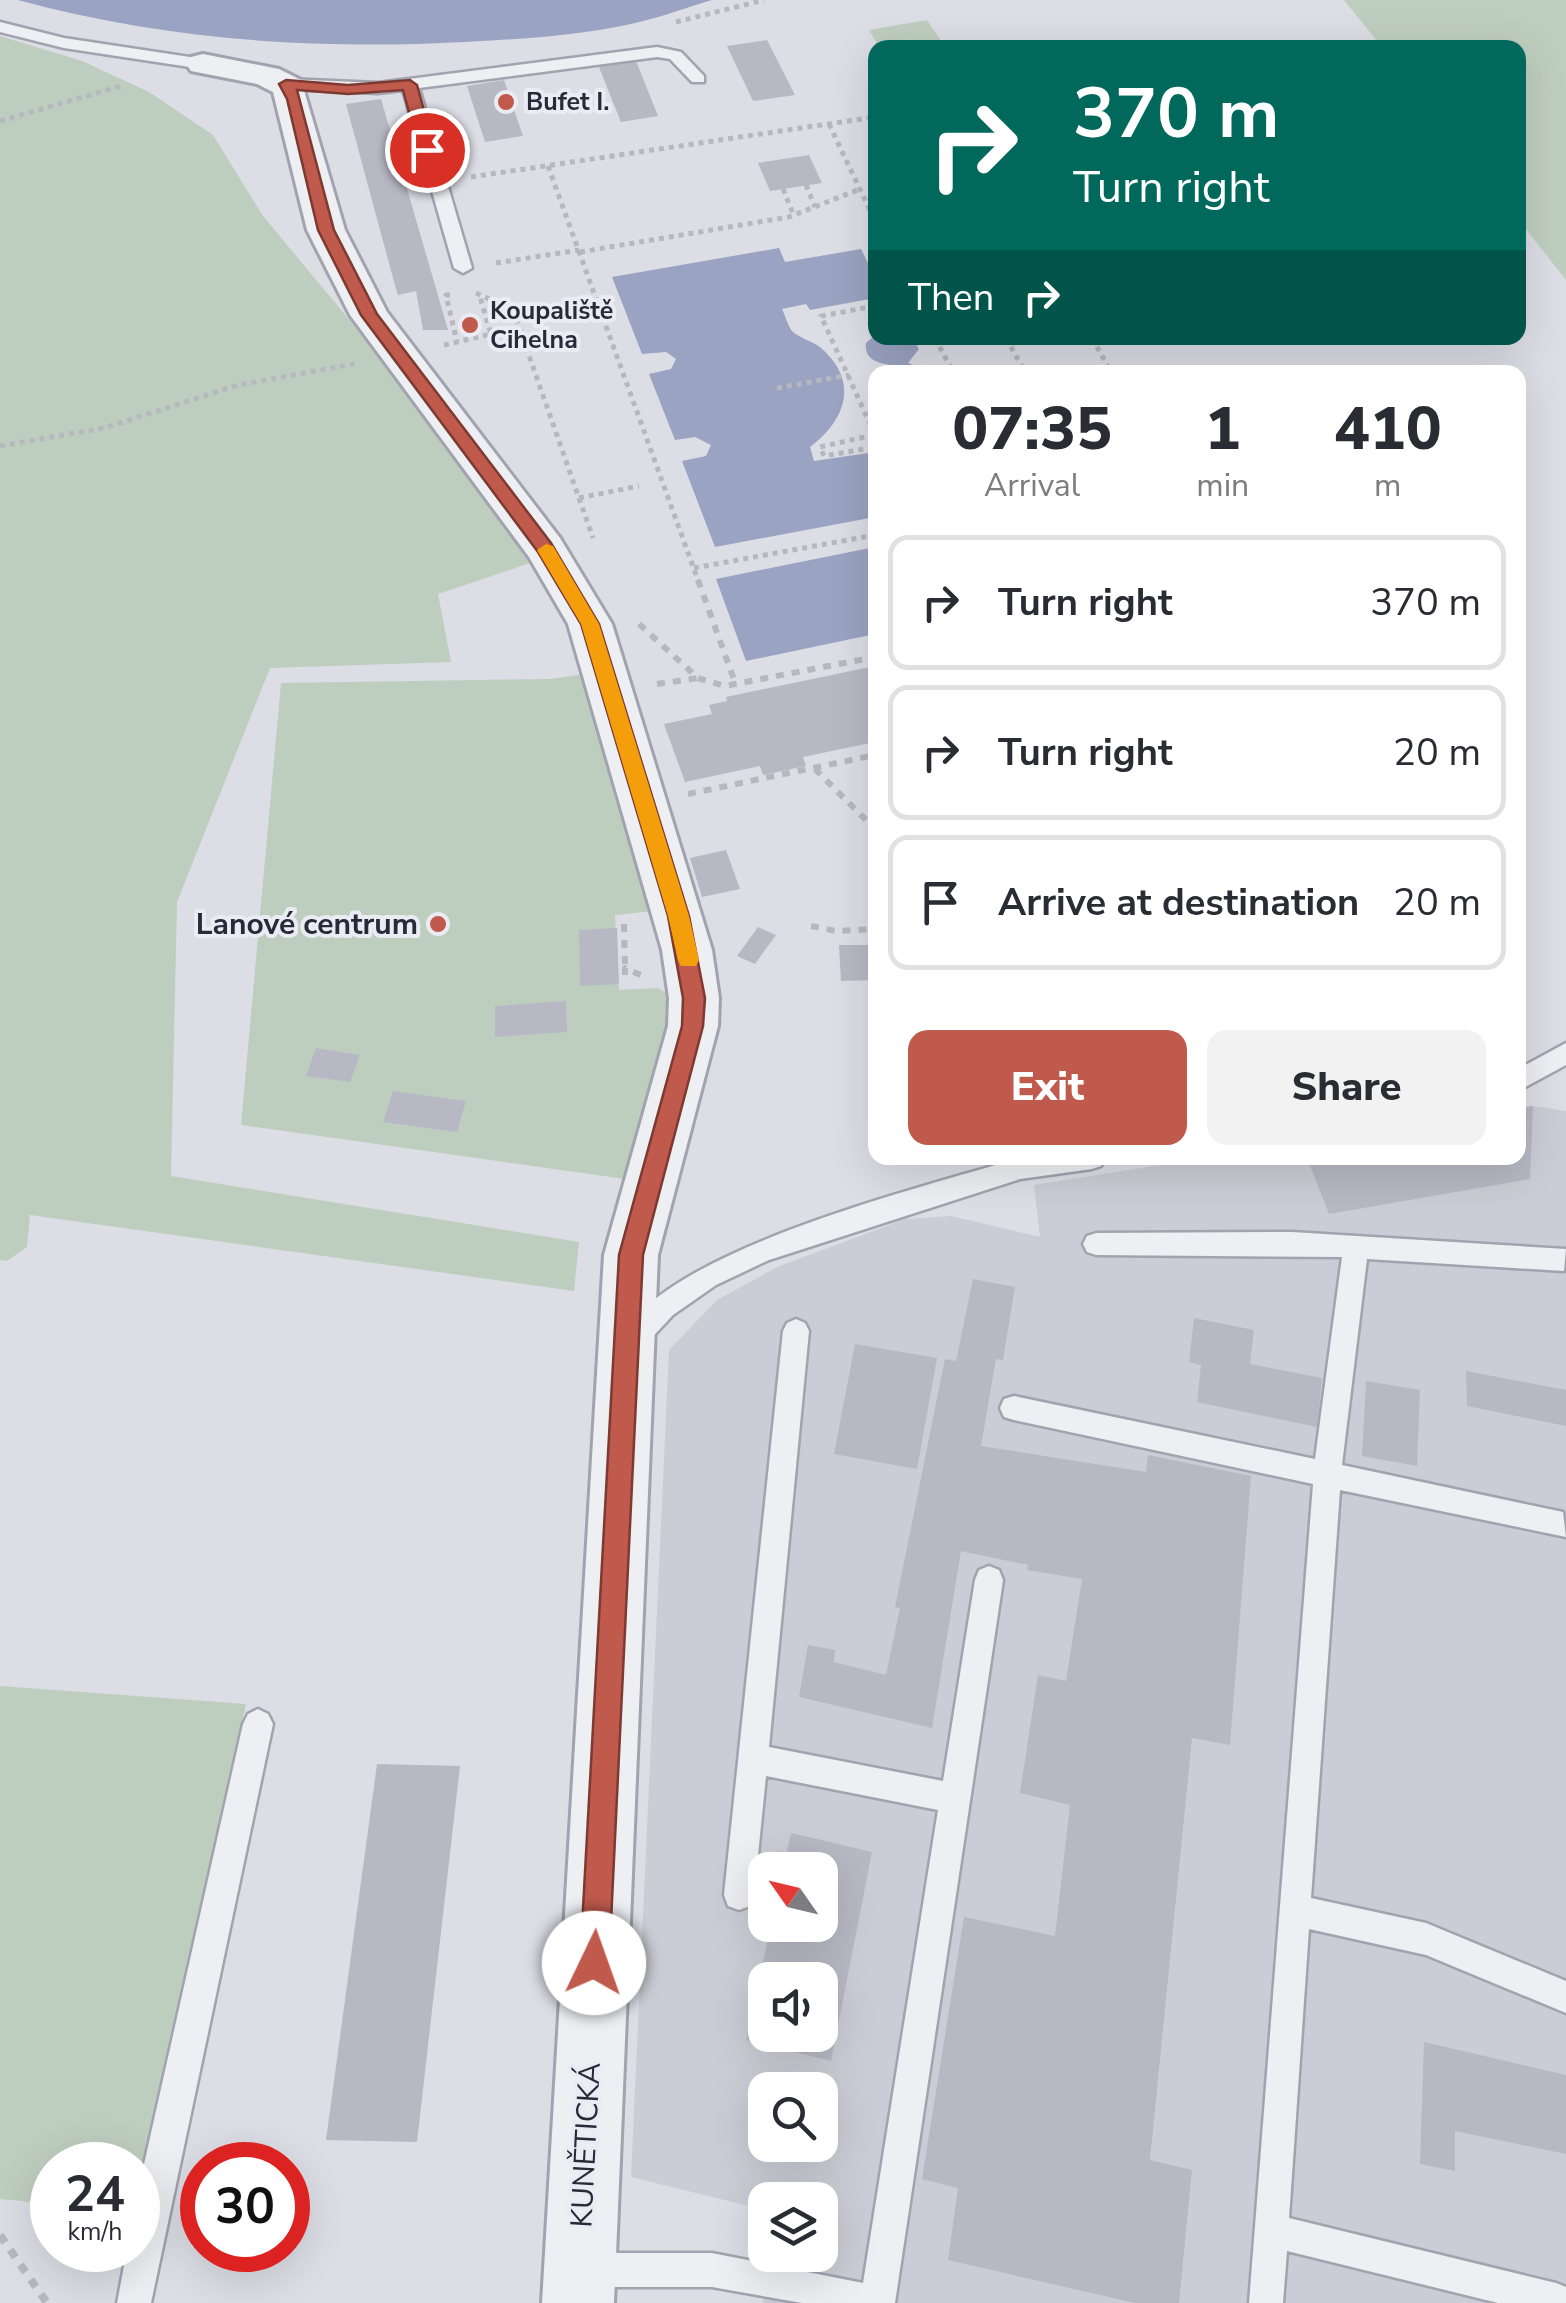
<!DOCTYPE html>
<html lang="en">
<head>
<meta charset="utf-8">
<style>
	body { margin:0; font-family:"Nunito Sans",sans-serif; background:#f2f2f3; color:#2b2b33; height:100vh; display:flex; flex-direction:column; font-size:38px; white-space:nowrap }
	* { box-sizing:border-box; margin:0 }
	p { font-size:32px; color:#7c7c81 }
	.icon { flex:none; width:55px; height:55px; fill:none; stroke:currentColor; stroke-width:2; stroke-linecap:round; stroke-linejoin:round }
	.map { position:relative; flex:1; overflow:hidden }
	.details { position:absolute; left:868px; top:365px; width:658px; height:800px; display:flex; flex-direction:column; background:#fff; border-radius:20px; box-shadow:0 10px 40px #0002 }
	.details>* { flex:none }
	.banner { position:absolute; left:868px; top:40px; width:658px; height:305px; border-radius:20px; box-shadow:0 10px 40px #0002; background:#00695c; color:#fff; overflow:hidden }
	.needle { width:65px; rotate:304deg }
	.tools { position:absolute; left:748px; top:1852px; display:grid; gap:20px }
	.tools a { display:grid; place-items:center; width:90px; height:90px; border-radius:20px; background:#fff; box-shadow:0 10px 40px #0002; font-size:50px }
	.speed { position:absolute; left:30px; top:2142px; display:flex; gap:20px; font-size:50px; font-weight:700; text-align:center }
	.speed>* { display:grid; place-content:center; width:130px; height:130px; border-radius:50%; background:#fff; box-shadow:0 10px 40px #0002; line-height:1 }
	.speed small { font-size:25px; font-weight:400 }
	.speed .limit { border:15px solid #d22; background:#fff; color:#111 }
	.pin { position:absolute; display:grid; place-items:center; width:85px; height:85px; color:#fff; margin:-42px; border:5px solid #fff; border-radius:50%; box-shadow:0 2px 10px #0007 }
	.me { position:absolute; width:110px; margin:-55px; rotate:3deg; stroke-linejoin:round; filter:drop-shadow(0 0 8px #0008) }
	.turn { display:flex; align-items:center; gap:35px; height:210px; padding:0 40px; font-size:45px }
	.turn .icon { width:130px; height:130px; stroke-width:2.5 }
	.turn b { display:block; font-size:70px; line-height:85px }
	.then { display:flex; align-items:center; height:95px; padding:0 40px; background:#0003; gap:20px; font-size:38px }
	.eta { display:flex; justify-content:space-evenly; align-items:center; height:170px; text-align:center }
	.eta b { font-size:60px; font-weight:800; line-height:70px }
	.cta { display:flex; gap:20px; margin-top:auto; padding:20px 40px }
	.cta a { flex:1; height:115px; border-radius:20px; background:#bf5a4c; color:#fff; font-size:40px; font-weight:800; line-height:115px; text-align:center }
	.cta a+a { background:#f2f2f3; color:#2b2b33 }
	ul { padding:0; list-style:none }
	li { display:flex; align-items:center; gap:30px; height:135px; margin:0 20px 15px; padding:0 20px; border:5px solid #e1e1e2; border-radius:20px }
	li div { flex:1 }
	li b { display:block; font-size:38px }
	li em { font-style:normal }
	.map>svg:first-child { display:block }
</style>
</head>
<body>
<div class="map">
<svg width="1566" height="2303" viewBox="0 0 1566 2303">
	<rect width="100%" height="100%" fill="#dcdde5"/>
	<!-- built -->
	<path fill="#cbccd5" fill-rule="evenodd" d="M 1533,1106 L 1566,1111 L 1566,2303 L 763,2303 L 771,2255 L 820,2255 L 820,2200 L 765,2200 L 765,2210 L 631,2177 L 669,1350 L 717,1300 L 777,1267 L 905,1219 L 951,1216 L 1040,1237 L 1034,1185 L 1204,1158 L 1518,1158 L 1518,1108 ZM 765,1870 L 820,1870 L 820,1925 L 765,1925 ZM 765,1980 L 820,1980 L 820,2035 L 765,2035 ZM 765,2090 L 820,2090 L 820,2145 L 765,2145 Z"/>
	<!-- green -->
	<path fill="#becebe" d="M 1344,0 L 1566,0 L 1566,280 L 1518,219 L 1518,48 L 1382,47 Z
		M 927,20 L 945,47 L 879,47 L 869,30 Z
		M 0,36 L 82,61 L 149,92 L 213,135 L 263,216 L 356,328 L 536,561 L 438,594 L 451,662 L 270,668 L 177,902 L 171,1176 L 579,1242 L 574,1291 L 30,1215 L 27,1247 L 7,1261 L 0,1260 Z
		M 592,673 L 663,910 L 615,915 L 619,990 L 658,988 L 682,1002 L 625,1179 L 241,1125 L 281,683 L 550,679 Z
		M 0,1686 L 246,1704 L 138,2204 L 138,2165 L 52,2165 L 52,2204 L 0,2199 Z"/>
	<!-- water -->
	<path fill="#9aa3c1" d="M 18,0 L 712,0 C 685,8 659,18 631,24 C 577,36 520,39 464,42 C 313,50 165,40 18,0 Z
		M 779,248 L 785,262 L 861,249 L 875,277 L 875,298 L 810,310 L 806,304 L 782,309 C 785,315 788,326 792,331 C 799,338 812,341 820,347 C 860,381 846,420 810,447 L 814,461 L 875,452 L 875,517 L 715,547 L 682,461 L 706,456 L 711,445 L 695,437 L 675,440 L 649,374 L 671,369 L 676,359 L 666,352 L 642,354 L 612,277 Z
		M 875,335 L 912,338 L 919,349 L 908,363 L 931,372 L 883,372 L 891,365 C 877,363 864,359 866,343 Z
		M 875,547 L 875,634 L 746,661 L 716,579 Z"/>
	<!-- building -->
	<path fill="#b7b8c4" fill-rule="evenodd" d="M 767,40 L 795,95 L 753,101 L 727,46 Z
		M 636,61 L 658,116 L 621,122 L 599,67 Z
		M 504,80 L 523,136 L 485,142 L 467,86 Z
		M 381,99 L 448,330 L 423,330 L 416,291 L 398,295 L 393,278 L 346,104 Z
		M 809,155 L 822,183 L 770,191 L 758,163 Z
		M 875,666 L 875,742 L 803,757 L 806,766 L 763,775 L 760,766 L 685,782 L 664,724 L 712,714 L 709,705 L 727,701 L 726,697 Z
		M 726,850 L 740,889 L 702,897 L 690,858 Z
		M 758,927 L 776,935 L 755,964 L 737,956 Z
		M 617,928 L 619,984 L 580,986 L 579,930 Z
		M 839,945 L 874,945 L 875,980 L 841,981 Z
		M 566,1001 L 567,1032 L 495,1037 L 495,1006 Z
		M 316,1048 L 360,1055 L 350,1082 L 306,1076 Z
		M 393,1091 L 466,1101 L 457,1132 L 383,1122 Z
		M 1533,1106 L 1530,1179 L 1329,1214 L 1307,1158 L 1518,1158 L 1518,1108 Z
		M 973,1279 L 1015,1287 L 1003,1360 L 996,1359 L 981,1446 L 1146,1472 L 1148,1455 L 1251,1476 L 1230,1745 L 1192,1738 L 1150,2160 L 1192,2170 L 1179,2303 L 1135,2303 L 948,2260 L 958,2188 L 922,2179 L 964,1917 L 1055,1936 L 1070,1805 L 1020,1793 L 1038,1675 L 1066,1681 L 1082,1579 L 1027,1570 L 1028,1565 L 961,1551 L 932,1728 L 799,1697 L 808,1645 L 835,1650 L 834,1662 L 886,1675 L 900,1608 L 895,1607 L 945,1359 L 956,1361 Z
		M 1194,1318 L 1254,1330 L 1250,1364 L 1322,1378 L 1317,1427 L 1197,1402 L 1201,1365 L 1189,1362 Z
		M 855,1344 L 937,1358 L 917,1469 L 834,1454 Z
		M 1466,1371 L 1566,1390 L 1566,1426 L 1467,1406 Z
		M 1366,1381 L 1420,1390 L 1417,1466 L 1362,1456 Z
		M 377,1764 L 460,1766 L 417,2142 L 326,2140 Z
		M 791,1833 L 872,1852 L 831,2061 L 746,2040 L 771,1925 L 820,1925 L 820,1870 L 783,1870 ZM 765,1980 L 820,1980 L 820,2035 L 765,2035 Z
		M 1424,2042 L 1566,2075 L 1566,2154 L 1455,2131 L 1455,2171 L 1420,2164 Z"/>
	<g fill="none" stroke-linecap="round" stroke-linejoin="round">
		<!-- lane casing -->
		<g stroke="#a2a3ae" stroke-width="5">
			<path id="lane" d="M 0,22 L 64,38 L 203,59 L 211,64 L 203,69 L 64,48 L 0,32 Z
				M 657,47 L 681,52 L 704,76 L 704,82 L 692,82 L 670,59 L 657,57 L 419,88 L 472,268 L 463,273 L 454,268 L 403,90 L 378,93 L 286,89 L 278,84 L 286,79 L 378,83 Z
				M 1566,1043 L 1566,1065 L 1518,1091 L 1518,1069 Z
				M 1019,1158 L 1105,1158 L 1101,1166 L 1092,1169 L 1020,1179 L 769,1260 L 716,1285 L 673,1315 L 643,1347 L 634,1351 L 625,1347 L 621,1339 C 662,1250 926,1187 1019,1158 Z
				M 1292,1232 L 1566,1249 L 1564,1271 L 1367,1259 L 1342,1465 L 1563,1512 L 1566,1537 L 1340,1490 L 1311,1898 L 1426,1923 L 1566,1981 L 1566,2013 L 1426,1955 L 1309,1929 L 1289,2218 L 1556,2283 L 1566,2287 L 1566,2303 L 1498,2303 L 1287,2251 L 1283,2303 L 1249,2303 L 1313,1484 L 1014,1420 L 1004,1417 L 1000,1408 L 1004,1399 L 1014,1396 L 1315,1459 L 1342,1257 L 1096,1255 L 1087,1252 L 1083,1244 L 1087,1236 L 1096,1233 Z
				M 796,1319 L 805,1323 L 809,1331 L 769,1747 L 943,1781 L 975,1580 L 979,1570 L 989,1566 L 999,1570 L 1003,1580 L 895,2303 L 802,2303 L 712,2287 L 581,2287 L 569,2282 L 564,2270 L 569,2258 L 581,2253 L 712,2253 L 863,2283 L 938,1810 L 766,1776 L 754,1895 L 750,1906 L 739,1910 L 728,1906 L 724,1895 L 783,1331 L 787,1323 Z
				M 258,1709 L 268,1714 L 273,1724 L 151,2303 L 117,2303 L 127,2250 L 138,2250 L 140,2182 L 243,1724 L 248,1714 Z"/>
		</g>
		<!-- street casing -->
		<g stroke="#a2a3ae" stroke-width="6">
			<path id="street" d="M 203,54 L 279,69 L 301,80 L 345,230 L 387,312 L 560,538 L 612,624 L 712,950 L 719,998 L 718,1026 L 658,1255 L 614,2303 L 542,2303 L 604,1255 L 668,1026 L 669,998 L 662,950 L 568,624 L 529,557 L 350,315 L 307,230 L 273,92 L 257,84 L 191,71 L 186,64 L 191,57 Z"/>
		</g>
		<!-- path-far2 -->
		<path stroke="#b7b8bf" stroke-width="5" stroke-dasharray="5 5" stroke-linecap="butt" d="M 676,22 L 764,0
			M 0,121 L 125,85
			M 829,124 L 875,221
			M 548,166 L 699,583
			M 471,177 L 875,117
			M 806,185 L 815,207
			M 783,189 L 794,216
			M 580,252 L 789,217 L 860,189
			M 496,263 L 579,250
			M 476,293 L 513,310 L 593,538
			M 450,295 L 446,295 L 457,342
			M 875,306 L 821,316 L 875,435
			M 935,338 L 953,372
			M 1006,338 L 1025,372
			M 1092,338 L 1111,372
			M 444,345 L 491,334 L 480,297
			M 777,388 L 849,375
			M 874,435 L 820,447 L 824,456 L 875,447
			M 0,446 L 104,428 L 238,385 L 354,364
			M 579,498 L 639,486
			M 694,568 L 875,535"/>
		<!-- path-far1 -->
		<path stroke="#b7b8bf" stroke-width="6" stroke-dasharray="8 8" stroke-linecap="butt" d="M 698,580 L 736,685
			M 639,624 L 698,678 L 725,686 L 875,657
			M 657,684 L 698,678
			M 815,769 L 875,829
			M 688,794 L 875,755
			M 624,924 L 625,968
			M 811,926 L 836,931 L 875,929
			M 625,975 L 625,968 L 643,976"/>
		<!-- path -->
		<path stroke="#b7b8bf" stroke-width="8" stroke-dasharray="9 9" stroke-linecap="butt" d="M 0,2235 L 47,2303"/>
		<!-- lane -->
		<use href="#lane" fill="#eeeff3" fill-rule="evenodd"/>
		<!-- street -->
		<use href="#street" fill="#eeeff3" fill-rule="evenodd"/>
	</g>
	<!-- route -->
	<path fill="#bf5a4c" stroke="#7c3a31" stroke-width="2.5" d="M 286,80 L 348,85 L 410,80 L 417,85 L 435,150 L 427,155 L 419,150 L 403,90 L 348,94 L 297,90 L 334,230 L 377,314 L 551,543 L 599,624 L 689,916 L 705,998 L 703,1026 L 643,1255 L 609,1963 L 605,1973 L 594,1978 L 584,1973 L 580,1963 L 619,1255 L 682,1026 L 683,998 L 668,916 L 581,624 L 538,552 L 361,315 L 318,230 L 287,99 L 279,84 Z"/>
	<!-- slow -->
	<path fill="#f59e0b" d="M 546,544 L 553,546 L 599,624 L 689,916 L 699,960 L 696,966 L 681,966 L 678,960 L 668,916 L 581,624 L 537,550 Z"/>
	<!-- markers -->
	<g fill="#bf5a4c" stroke="#ebecf3" stroke-width="4">
		<circle cx="506" cy="102" r="10"/>
		<circle cx="470" cy="325" r="10"/>
		<circle cx="438" cy="924" r="10"/>
	</g>
	<g text-anchor="middle" dominant-baseline="central" stroke-width="8" stroke-linejoin="round" paint-order="stroke">
		<!-- far-poi labels -->
		<g font-size="25" font-weight="bold" fill="#282939" stroke="#ebecf3" text-anchor="start">
			<text x="526" y="102">Bufet I.</text>
			<text x="490" y="311">Koupaliště<tspan x="490" dy="29">Cihelna</tspan></text>
		</g>
		<!-- poi labels -->
		<g font-size="30" font-weight="bold" fill="#282939" stroke="#ebecf3" text-anchor="end">
			<text x="418" y="924">Lanové centrum</text>
		</g>
		<!-- street labels -->
		<g font-size="30" fill="#282939" stroke="#ebecf3">
			<text transform="translate(586 2145) rotate(-87)">KUNĚTICKÁ</text>
		</g>
	</g>
</svg>
<div class="tools">
<a><svg class="needle" viewBox="-14 -14 28 28"><path d="M0-13l5 13h-10z" fill="#e53935"/><path d="M0 13l5-13h-10z" fill="#7c7c81"/></svg></a>
<a><svg class="icon" aria-label="sound" viewBox="0 0 24 24"><path d="M4 9h4l5-4v14l-5-4H4zM17 9q2 3 0 6"/></svg></a>
<a><svg class="icon" aria-label="search" viewBox="0 0 24 24"><circle cx="10" cy="10" r="6"/><path d="M15 15l6 6"/></svg></a>
<a><svg class="icon" aria-label="layers" viewBox="0 0 24 24"><path d="M12 4l9 5-9 5-9-5zM3 14l9 5 9-5"/></svg></a>
</div>
<div class="speed"><div>24<small>km/h</small></div><div class="limit">30</div></div>
<div class="pin" style="left:427px;top:150px;background:#d93025"><svg class="icon" aria-label="arrive" viewBox="0 0 24 24"><path d="M6 21V4h12l-3 4 3 4H6"/></svg></div>
<svg class="me" style="left:594px;top:1963px" viewBox="-20 -20 40 40"><circle r="19" fill="#fff"/><path d="M0-13L10 11 0 6-10 11z" fill="#bf5a4c"/></svg>
<div class="banner">
<div class="turn"><svg class="icon" aria-label="right" viewBox="0 0 24 24"><path d="M7 20v-9h11M14 6l5 5-5 5"/></svg><div><b>370 m</b>Turn right</div></div>
<div class="then">Then<svg class="icon" aria-label="right" viewBox="0 0 24 24"><path d="M7 20v-9h11M14 6l5 5-5 5"/></svg></div>
</div>
<section class="details">
<div class="eta">
<div><b>07:35</b><p>Arrival</p></div>
<div><b>1</b><p>min</p></div>
<div><b>410</b><p>m</p></div>
</div>
<ul>
<li><svg class="icon" aria-label="right" viewBox="0 0 24 24"><path d="M7 20v-9h11M14 6l5 5-5 5"/></svg><div><b>Turn right</b></div><em>370 m</em></li>
<li><svg class="icon" aria-label="right" viewBox="0 0 24 24"><path d="M7 20v-9h11M14 6l5 5-5 5"/></svg><div><b>Turn right</b></div><em>20 m</em></li>
<li><svg class="icon" aria-label="arrive" viewBox="0 0 24 24"><path d="M6 21V4h12l-3 4 3 4H6"/></svg><div><b>Arrive at destination</b></div><em>20 m</em></li>
</ul>
<div class="cta"><a>Exit</a><a>Share</a></div>
</section>
</div>
</body>
</html>
